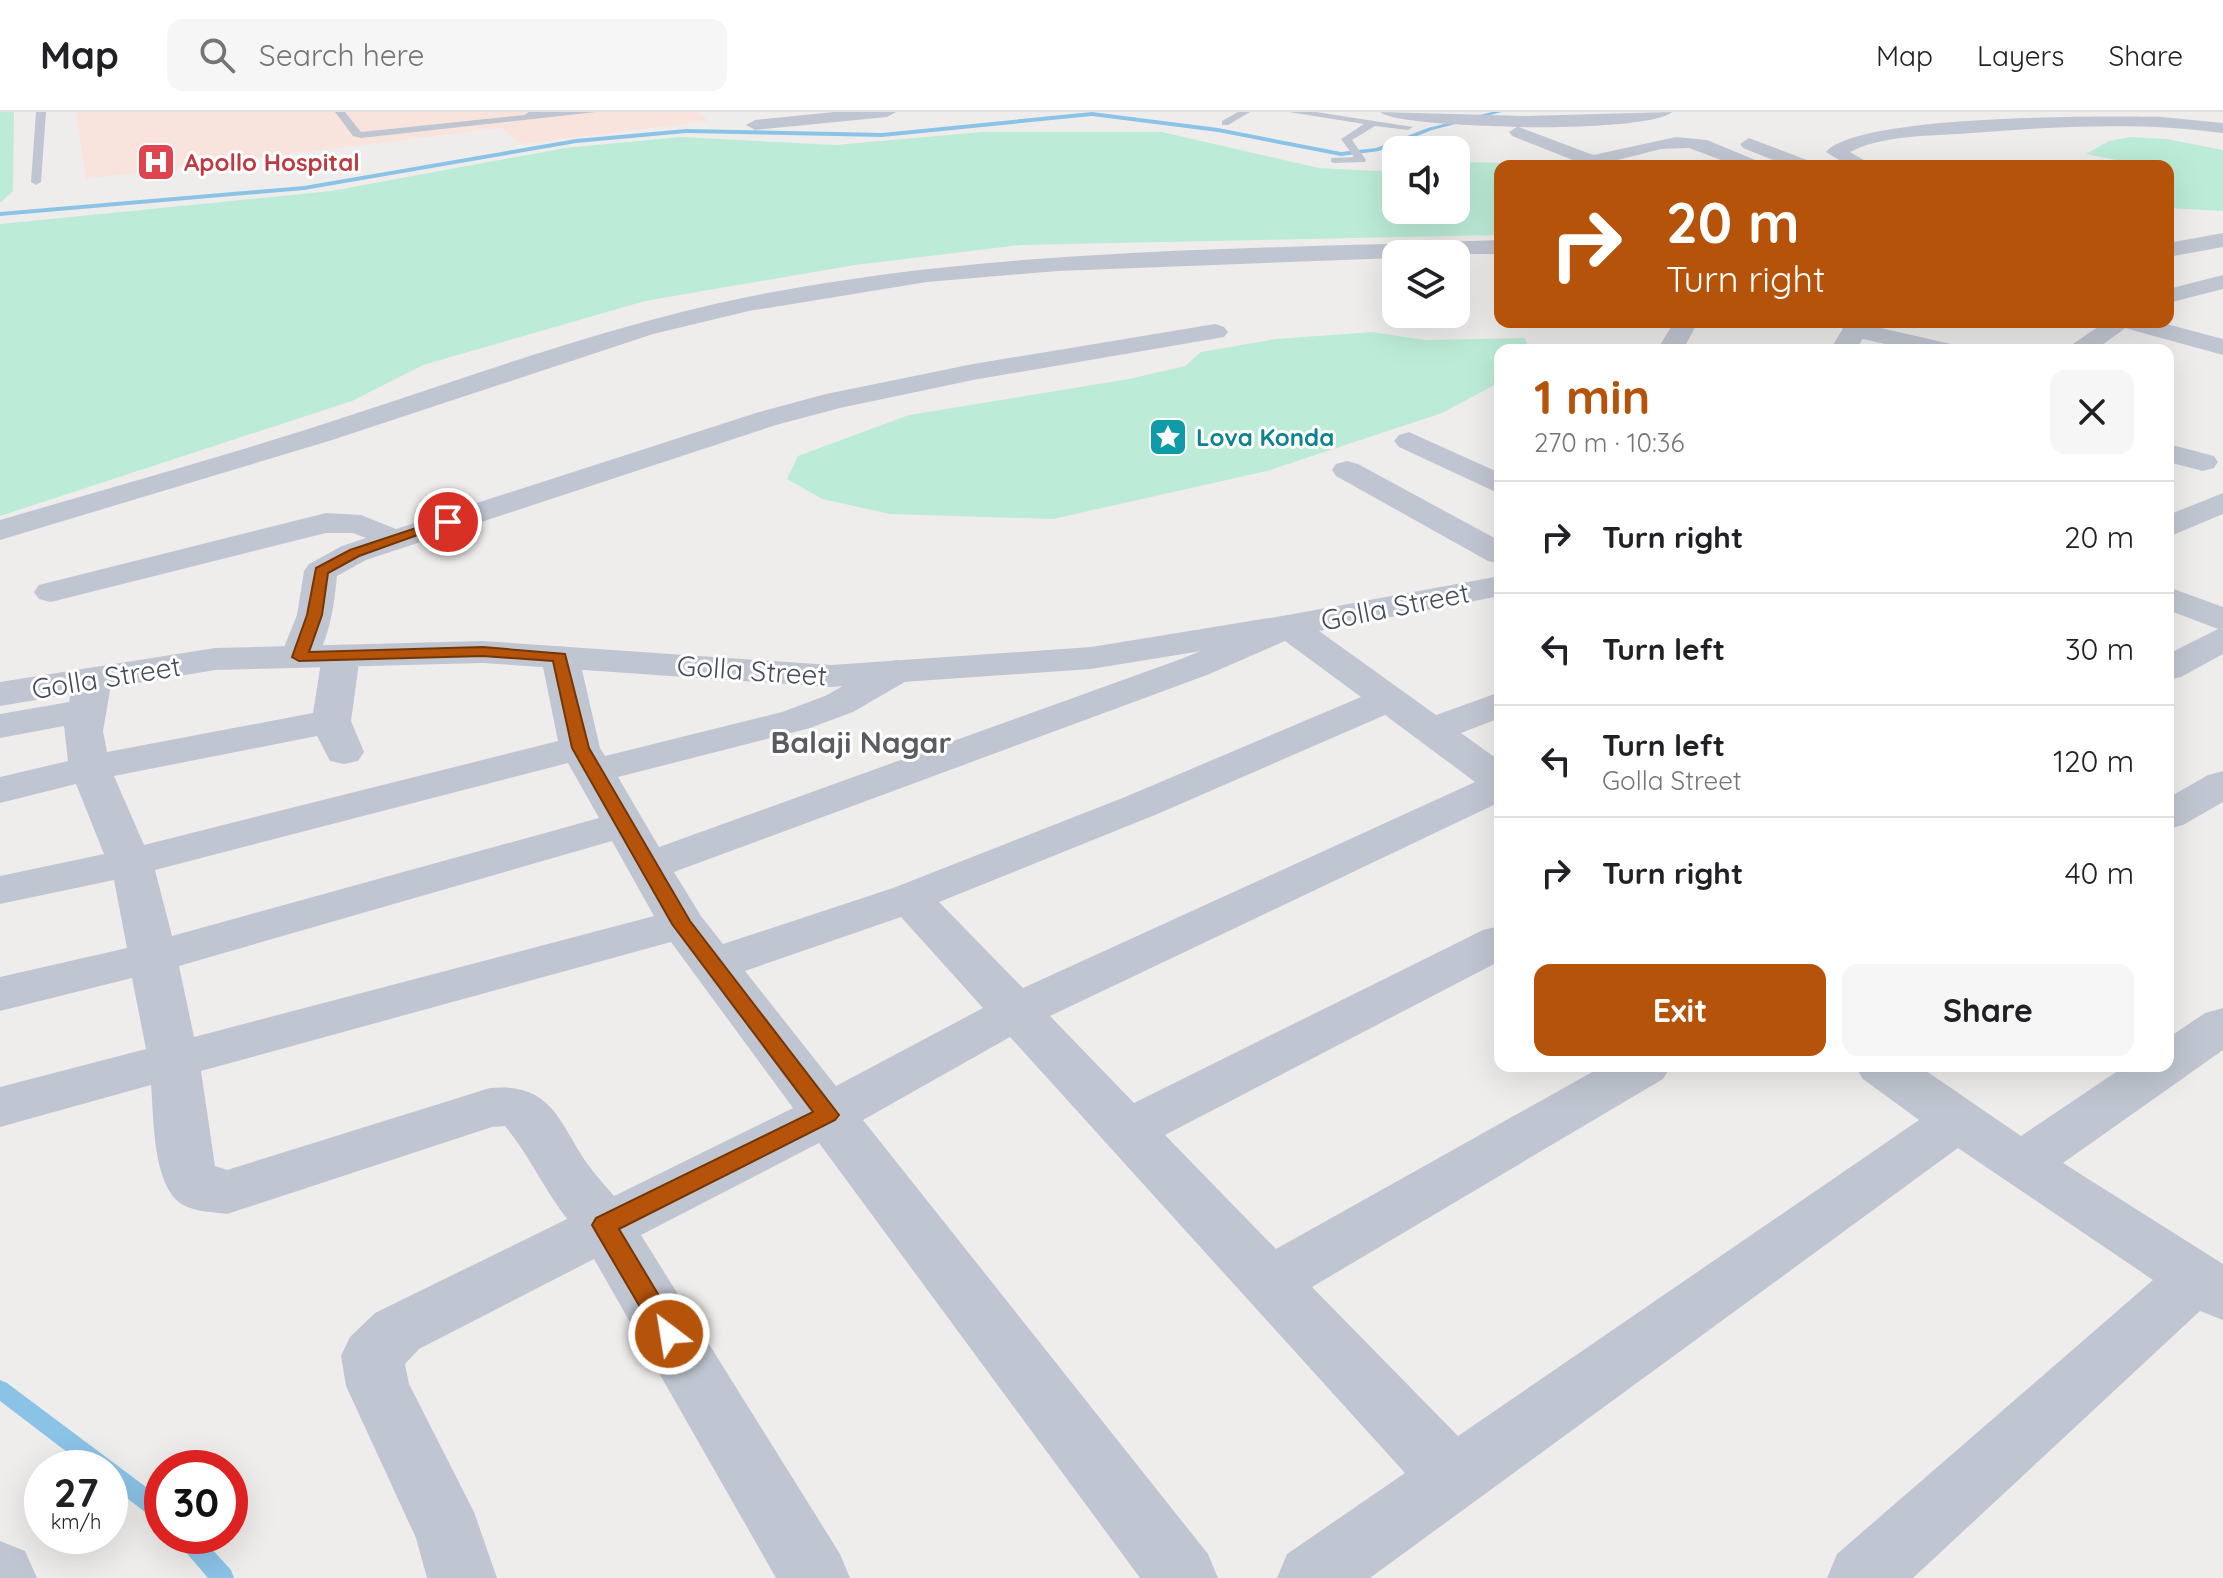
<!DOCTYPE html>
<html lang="en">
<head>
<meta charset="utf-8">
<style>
	body { margin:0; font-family:Quicksand,sans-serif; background:#f6f6f6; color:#202124; height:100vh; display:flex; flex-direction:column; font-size:30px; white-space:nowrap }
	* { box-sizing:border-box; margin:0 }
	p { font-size:26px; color:#757577 }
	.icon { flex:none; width:44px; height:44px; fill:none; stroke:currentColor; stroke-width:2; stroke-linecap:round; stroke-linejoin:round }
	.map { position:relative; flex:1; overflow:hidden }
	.details { position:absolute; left:1494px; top:232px; width:680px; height:728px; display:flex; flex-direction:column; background:#fff; border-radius:16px; box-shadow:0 8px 32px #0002 }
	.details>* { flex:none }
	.top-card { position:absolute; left:1494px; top:48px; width:680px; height:168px; border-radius:16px; box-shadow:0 8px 32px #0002; background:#b45309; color:#fff; overflow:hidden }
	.fabs { position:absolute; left:1382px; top:24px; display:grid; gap:16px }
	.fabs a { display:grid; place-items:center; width:88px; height:88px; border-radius:16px; background:#fff; box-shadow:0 8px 32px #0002; font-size:40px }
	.speed { position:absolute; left:24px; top:1338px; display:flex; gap:16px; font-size:40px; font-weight:700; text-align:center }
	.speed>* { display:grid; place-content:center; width:104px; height:104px; border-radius:50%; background:#fff; box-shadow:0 8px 32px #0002; line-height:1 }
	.speed small { font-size:20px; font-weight:400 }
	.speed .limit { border:12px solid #d22; background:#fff; color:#111 }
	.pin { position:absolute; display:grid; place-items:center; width:68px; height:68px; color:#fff; margin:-34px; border:4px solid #fff; border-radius:50%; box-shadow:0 2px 8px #0007 }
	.me { position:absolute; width:88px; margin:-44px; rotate:329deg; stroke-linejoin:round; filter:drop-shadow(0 0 6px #0008) }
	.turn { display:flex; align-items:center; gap:28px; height:168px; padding:0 40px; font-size:36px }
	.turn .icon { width:104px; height:104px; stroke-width:2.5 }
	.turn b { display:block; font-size:56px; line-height:68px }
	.round { display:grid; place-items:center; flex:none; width:84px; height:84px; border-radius:16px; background:#f6f6f6 }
	.summary { display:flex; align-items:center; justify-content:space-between; height:136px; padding:0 40px }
	h1 { font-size:48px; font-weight:700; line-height:60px; color:#b45309 }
	.cta { display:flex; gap:16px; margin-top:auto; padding:16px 40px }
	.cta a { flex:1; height:92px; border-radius:16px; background:#b45309; color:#fff; font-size:32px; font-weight:700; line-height:92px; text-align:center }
	.cta a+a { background:#f6f6f6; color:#202124 }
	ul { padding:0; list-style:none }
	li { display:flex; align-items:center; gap:24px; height:112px; padding:0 40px; border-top:2px solid #e0e0e0 }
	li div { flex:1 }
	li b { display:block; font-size:30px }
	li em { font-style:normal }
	header { display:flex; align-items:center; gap:48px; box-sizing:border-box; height:112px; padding:0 40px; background:#fff; border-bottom:2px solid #e0e0e0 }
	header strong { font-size:38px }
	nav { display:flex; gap:44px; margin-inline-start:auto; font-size:28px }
	.search { width:560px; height:72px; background:#f6f6f6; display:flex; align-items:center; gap:20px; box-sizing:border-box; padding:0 28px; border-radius:16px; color:#757577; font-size:30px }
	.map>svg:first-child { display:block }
</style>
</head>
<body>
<header>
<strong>Map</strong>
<div class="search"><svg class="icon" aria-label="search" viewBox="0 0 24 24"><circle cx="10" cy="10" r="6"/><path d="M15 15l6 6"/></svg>Search here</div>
<nav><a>Map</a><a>Layers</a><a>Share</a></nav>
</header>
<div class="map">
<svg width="2223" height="1466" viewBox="0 0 2223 1466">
	<rect width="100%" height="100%" fill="#efedec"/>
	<!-- medical -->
	<path fill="#f9e4dd" d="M 76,0 L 697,0 L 709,9 L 522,32 L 501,16 L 86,67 Z"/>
	<!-- green -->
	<path fill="#bcecd7" d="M 0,0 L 14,0 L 13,79 L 0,91 Z
		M 982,20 L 1162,20 L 1319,56 L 1376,59 L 1396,57 L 1396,98 L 1456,98 L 1456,50 L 1510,51 L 1526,54 L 1500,54 L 1500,123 L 1021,133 L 855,153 L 645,189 L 423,253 L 352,289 L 0,404 L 0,112 L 331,79 L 565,36 L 680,25 L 835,33 Z
		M 2130,25 L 2167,27 L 2223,38 L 2223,99 L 2168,96 L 2168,54 L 2123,54 L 2126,50 L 2086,42 L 2109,29 Z
		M 1372,220 L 1425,228 L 1525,226 L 1529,238 L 1500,238 L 1500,270 L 1442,301 L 1267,359 L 1053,407 L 890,402 L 822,387 L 787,367 L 798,344 L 909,303 L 1129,267 L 1185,254 L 1201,240 L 1276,227 Z"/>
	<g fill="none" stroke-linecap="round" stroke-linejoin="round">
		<!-- stream -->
		<path fill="#8bc3e7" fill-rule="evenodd" d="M 1092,0 L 1218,16 L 1341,40 L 1376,36 L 1428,16 L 1492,0 L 1502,0 L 1432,18 L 1379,39 L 1341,44 L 1218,20 L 1092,4 L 882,25 L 686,21 L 576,31 L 304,78 L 0,104 L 0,100 L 304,74 L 576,27 L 686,17 L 882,21 Z
			M 0,1268 L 7,1271 L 162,1387 L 162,1410 L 154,1407 L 110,1373 L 110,1356 L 88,1356 L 0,1289 Z
			M 175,1424 L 200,1424 L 231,1458 L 234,1466 L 208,1466 L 178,1431 Z"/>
		<!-- service -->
		<path fill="#c0c6d1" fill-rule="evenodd" d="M 36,0 L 46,0 L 41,70 L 36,73 L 31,70 Z
			M 335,0 L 345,0 L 361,20 L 524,3 L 529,0 L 596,0 L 361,26 L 353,24 Z
			M 1238,0 L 1250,0 L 1228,13 L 1222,13 L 1222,9 Z
			M 1289,0 L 1316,0 L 1413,15 L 1408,18 L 1375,14 L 1352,28 L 1366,48 L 1365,50 L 1335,51 L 1331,50 L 1331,46 L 1354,45 L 1341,27 L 1364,12 Z"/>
		<!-- minor -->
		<path fill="#c0c6d1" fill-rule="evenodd" d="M 834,0 L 896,0 L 887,5 L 755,18 L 746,13 L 755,8 Z
			M 2162,5 L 2223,11 L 2223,21 C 2136,9 2046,15 1958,22 C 1924,24 1881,24 1850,40 L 1874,54 L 1849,54 L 1826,40 C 1858,2 2105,4 2162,5 Z
			M 1676,25 L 1707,28 L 1760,50 L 1763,54 L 1737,54 L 1689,36 L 1661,37 L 1594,54 L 1584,53 L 1582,49 L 1584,45 Z
			M 1749,26 L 1812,50 L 1815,54 L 1788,54 L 1743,36 L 1740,32 Z
			M 2223,121 L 2223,135 L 2168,145 L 2168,131 Z
			M 1500,128 L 1500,142 L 1396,142 L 1396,146 L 1058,159 L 927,170 L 749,199 L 653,222 L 329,329 L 0,428 L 0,408 C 116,374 233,342 348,304 C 480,261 611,213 747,185 C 994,135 1249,138 1500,128 Z
			M 2223,163 L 2223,177 L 2168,191 L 2168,177 Z
			M 1674,210 L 1698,210 L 1683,238 L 1657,238 Z
			M 1855,210 L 1955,233 L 1959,238 L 1911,238 L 1846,223 L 1842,218 L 1846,213 Z
			M 2105,210 L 2134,210 L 2095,238 L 2064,238 Z
			M 1215,212 L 1224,215 L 1228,220 L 1224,225 L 973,268 L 840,296 L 776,313 L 366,448 L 337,464 C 334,494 330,527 312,553 L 299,556 L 286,553 L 280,545 L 297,503 L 304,459 L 309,452 L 342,434 L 366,426 L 353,421 L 326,421 L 51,490 L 39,487 L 34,480 L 39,473 L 326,401 L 361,403 L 396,417 L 756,301 L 826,282 L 973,252 Z
			M 1409,320 L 1500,361 L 1500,382 L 1399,335 L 1394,329 L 1399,323 Z
			M 2168,332 L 2214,344 L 2218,350 L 2214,356 L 2203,359 L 2168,350 Z
			M 1347,349 L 1358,352 L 1500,429 L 1500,452 L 1488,449 L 1336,364 L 1332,358 L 1336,352 Z
			M 2223,381 L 2223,402 L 2168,425 L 2168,403 Z
			M 2168,475 L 2223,495 L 2223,542 L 2181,565 L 2168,568 L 2168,542 L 2218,517 L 2168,498 Z
			M 1288,503 L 1301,506 L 1436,603 L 1500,580 L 1500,606 L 1461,621 L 1500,649 L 1500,690 L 1050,904 L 1134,991 L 1483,818 L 1500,814 L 1500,849 L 1165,1023 L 1276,1137 L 1603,954 L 1671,954 L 1663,967 L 1312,1175 L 1458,1324 L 1919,1008 L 1863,967 L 1855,954 L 1919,954 L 2021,1024 L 2125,954 L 2168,954 L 2168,926 L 2205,901 L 2223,896 L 2223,938 L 2063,1051 L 2223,1152 L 2223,1208 L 2200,1199 L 1913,1466 L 1827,1466 L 1837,1442 L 2153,1168 L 1958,1036 L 1370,1466 L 1277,1466 L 1287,1442 L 1405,1361 L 1010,925 L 863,1008 L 1208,1442 L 1218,1466 L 1140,1466 L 819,1031 L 641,1123 L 840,1442 L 850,1466 L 776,1466 L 594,1147 L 419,1237 L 405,1252 L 409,1272 L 474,1400 L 497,1466 L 427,1466 L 416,1426 L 346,1274 L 341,1244 L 350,1225 L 375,1201 L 567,1107 C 544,1077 529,1043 505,1014 L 492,1015 L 227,1102 C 213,1100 196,1100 183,1093 C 152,1074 154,1006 151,973 L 0,1015 L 0,975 L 146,937 L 132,866 L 0,899 L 0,865 L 127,836 L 114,768 L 0,792 L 0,764 L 104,742 L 76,672 L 0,691 L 0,665 L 68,649 L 64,614 L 0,626 L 0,602 L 69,590 L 74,567 L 80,559 L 93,556 L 106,559 L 112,567 L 103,619 L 107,640 L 313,601 L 322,544 L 328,536 L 341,533 L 354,536 L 360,544 L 351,609 L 364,640 L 358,649 L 344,652 L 330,649 L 317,624 L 114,664 L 144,733 L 558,629 L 541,545 L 547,537 L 560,534 L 573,537 L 579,545 L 600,636 L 605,644 L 782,600 L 825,584 L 884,551 L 897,548 L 910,551 L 916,559 L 910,567 L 853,600 L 810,616 L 618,665 L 659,735 L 1181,547 ZM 1285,529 L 1361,585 L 1125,685 L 893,776 L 723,832 L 701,804 L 674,760 L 1207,563 ZM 1385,603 L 1475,670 L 1023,876 L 939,790 L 1155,703 ZM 568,651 L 599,706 L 172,824 L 155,758 ZM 612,729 L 654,804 L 194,925 L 179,854 ZM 901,805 L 983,896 L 836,974 L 745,859 ZM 671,830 L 793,996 L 614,1084 C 603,1071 591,1058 582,1044 C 557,1003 547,971 490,976 L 227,1058 L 215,1054 L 201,959 Z
			M 2223,659 L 2223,690 L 2183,713 L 2168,717 L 2168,686 L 2208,663 Z
			M 0,1429 L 25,1439 L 37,1466 L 0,1466 Z"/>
		<!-- tertiary -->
		<path fill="#c0c6d1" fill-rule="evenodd" d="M 1380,0 L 1526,4 L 1672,0 C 1655,15 1546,16 1519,15 L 1612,50 L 1615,54 L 1588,54 L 1512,24 L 1509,20 L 1517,15 C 1494,14 1394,12 1380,0 Z
			M 1844,210 L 1868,210 L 1868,218 L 1856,238 L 1830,238 L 1842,218 Z
			M 2118,210 L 2159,210 L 2223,227 L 2223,243 L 2121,215 Z
			M 1500,464 L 1500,484 L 1288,525 L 1091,557 L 831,575 L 483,551 L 215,558 L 0,594 L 0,570 L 215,536 L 483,529 L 831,553 L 1091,535 L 1288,503 Z"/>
	</g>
	<!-- route -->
	<path fill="#b45309" stroke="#753606" stroke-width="2" d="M 443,407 L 454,410 L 359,444 L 328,461 L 322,503 L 309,540 L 483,535 L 565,542 L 589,636 L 690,809 L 839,1003 L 835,1008 L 619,1117 L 682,1222 L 678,1229 L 669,1233 L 660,1229 L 596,1120 L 592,1113 L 596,1106 L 813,1000 L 672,812 L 572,636 L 553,549 L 483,544 L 299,549 L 292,545 L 307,503 L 316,456 L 350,438 Z"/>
	<!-- icons -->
	<defs>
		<g id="hospital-square" transform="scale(2)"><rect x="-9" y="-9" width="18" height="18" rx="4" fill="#e0444e" stroke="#fff"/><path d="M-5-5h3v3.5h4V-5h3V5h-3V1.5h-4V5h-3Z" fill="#fff"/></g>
		<g id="sight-square" transform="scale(2)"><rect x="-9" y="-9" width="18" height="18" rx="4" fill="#0f9aa8" stroke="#fff"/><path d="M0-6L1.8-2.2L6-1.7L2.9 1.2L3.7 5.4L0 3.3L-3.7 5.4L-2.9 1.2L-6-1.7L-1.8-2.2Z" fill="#fff"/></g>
	</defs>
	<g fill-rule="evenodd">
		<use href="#hospital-square" x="156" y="50"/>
		<use href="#sight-square" x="1168" y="325"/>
	</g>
	<g text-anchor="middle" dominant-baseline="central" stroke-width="6" stroke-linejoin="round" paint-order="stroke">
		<!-- far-health labels -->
		<g font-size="24" font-weight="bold" fill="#be3a42" stroke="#fff" text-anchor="start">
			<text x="184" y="50">Apollo Hospital</text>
		</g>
		<!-- far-culture labels -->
		<g font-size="24" font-weight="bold" fill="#0d838f" stroke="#fff" text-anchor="start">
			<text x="1196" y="325">Lova Konda</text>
		</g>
		<!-- street labels -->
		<g font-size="28" fill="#464c59" stroke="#fff">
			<text transform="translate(1395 494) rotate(-11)">Golla Street</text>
			<text transform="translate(752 558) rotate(4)">Golla Street</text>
			<text transform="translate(106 565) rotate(-9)">Golla Street</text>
		</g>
		<!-- neighbourhood labels -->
		<g font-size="30" font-weight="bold" fill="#5a5c61" stroke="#fff">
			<text x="861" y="630">Balaji Nagar</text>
		</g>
	</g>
</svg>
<div class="fabs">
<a><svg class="icon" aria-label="sound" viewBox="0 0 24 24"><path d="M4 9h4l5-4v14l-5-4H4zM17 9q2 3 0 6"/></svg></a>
<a><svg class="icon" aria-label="layers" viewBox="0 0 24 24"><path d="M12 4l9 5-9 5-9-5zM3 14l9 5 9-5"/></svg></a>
</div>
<div class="speed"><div>27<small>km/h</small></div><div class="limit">30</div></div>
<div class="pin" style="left:448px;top:410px;background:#d93025"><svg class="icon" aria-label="arrive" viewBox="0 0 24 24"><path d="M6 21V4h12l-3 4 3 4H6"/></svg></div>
<svg class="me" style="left:669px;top:1222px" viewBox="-20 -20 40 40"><circle r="17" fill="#b45309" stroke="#fff" stroke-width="3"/><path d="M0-11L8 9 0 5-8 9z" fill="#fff"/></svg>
<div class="top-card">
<div class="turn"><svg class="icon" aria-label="right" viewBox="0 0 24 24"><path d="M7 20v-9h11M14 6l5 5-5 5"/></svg><div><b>20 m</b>Turn right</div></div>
</div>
<section class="details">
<div class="summary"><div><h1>1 min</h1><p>270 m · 10:36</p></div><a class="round"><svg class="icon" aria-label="close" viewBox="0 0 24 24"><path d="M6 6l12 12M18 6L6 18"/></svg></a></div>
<ul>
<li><svg class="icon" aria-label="right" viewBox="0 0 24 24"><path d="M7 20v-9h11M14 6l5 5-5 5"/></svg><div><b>Turn right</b></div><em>20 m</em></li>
<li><svg class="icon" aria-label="left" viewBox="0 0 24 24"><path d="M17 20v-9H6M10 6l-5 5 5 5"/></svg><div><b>Turn left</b></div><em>30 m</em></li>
<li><svg class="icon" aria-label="left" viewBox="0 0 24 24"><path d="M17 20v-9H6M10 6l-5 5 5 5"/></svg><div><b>Turn left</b><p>Golla Street</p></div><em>120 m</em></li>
<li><svg class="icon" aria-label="right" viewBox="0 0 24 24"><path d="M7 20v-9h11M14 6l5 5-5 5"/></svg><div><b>Turn right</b></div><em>40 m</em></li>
</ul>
<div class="cta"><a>Exit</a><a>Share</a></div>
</section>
</div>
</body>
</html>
